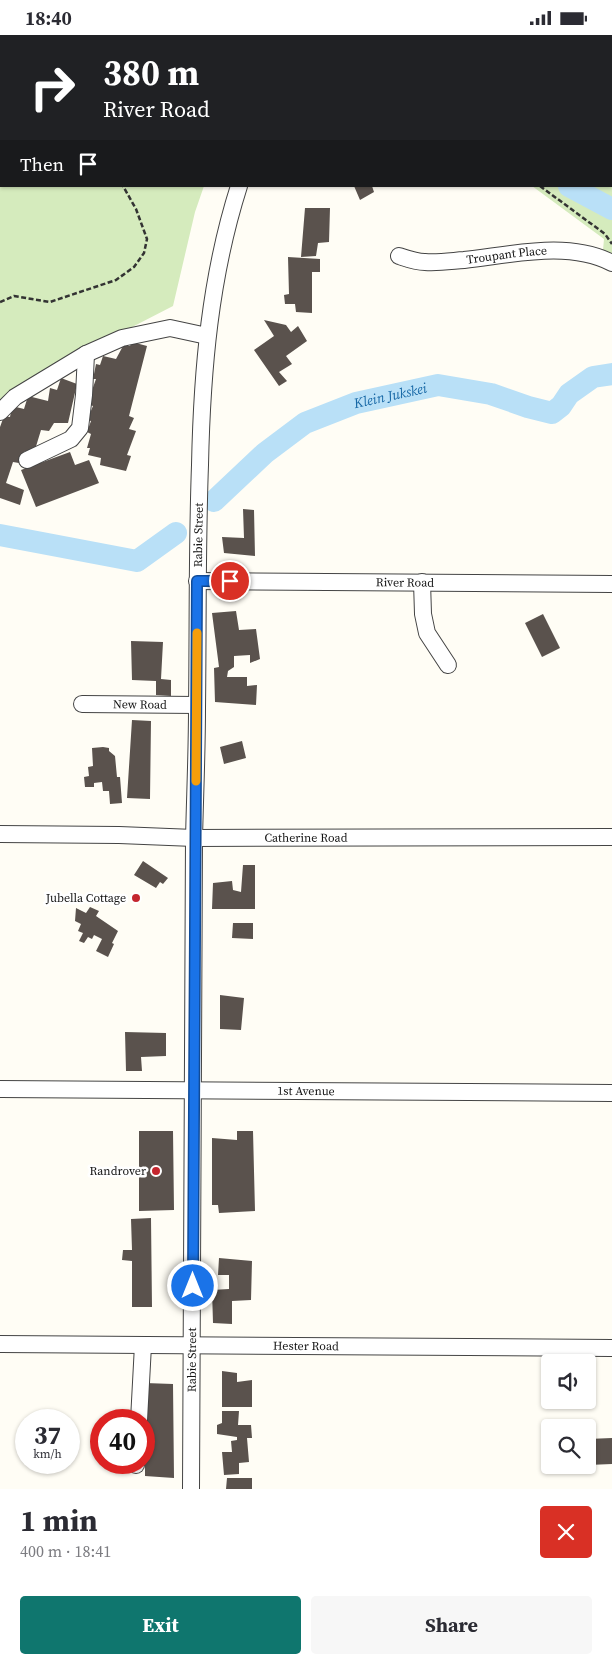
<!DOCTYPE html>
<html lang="en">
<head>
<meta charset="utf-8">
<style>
	body { margin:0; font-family:"Source Serif 4",serif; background:#f7f7f7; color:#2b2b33; height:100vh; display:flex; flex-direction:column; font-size:19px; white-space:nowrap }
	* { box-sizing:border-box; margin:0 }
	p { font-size:16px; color:#7c7c81 }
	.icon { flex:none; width:28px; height:28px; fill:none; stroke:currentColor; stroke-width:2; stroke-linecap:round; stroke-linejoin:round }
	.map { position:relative; height:1454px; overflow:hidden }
	.details { display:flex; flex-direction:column; background:#fff; flex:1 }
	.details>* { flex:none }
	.guide { position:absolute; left:0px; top:0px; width:612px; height:152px; box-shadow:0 1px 4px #0004; background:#202124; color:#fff; overflow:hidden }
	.fabs { position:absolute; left:541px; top:1319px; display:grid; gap:10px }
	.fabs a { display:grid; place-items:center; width:55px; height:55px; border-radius:5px; background:#fff; box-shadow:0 1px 4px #0004; font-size:25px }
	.speed { position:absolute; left:15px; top:1374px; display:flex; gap:10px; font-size:25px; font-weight:700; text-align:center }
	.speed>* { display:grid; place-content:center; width:65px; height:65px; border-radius:50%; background:#fff; box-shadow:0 1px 4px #0004; line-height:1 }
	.speed small { font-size:12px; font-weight:400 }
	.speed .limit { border:8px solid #d22; background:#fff; color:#111 }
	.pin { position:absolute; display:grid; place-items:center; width:42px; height:42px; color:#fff; margin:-21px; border:2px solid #fff; border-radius:50%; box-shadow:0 1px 5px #0007 }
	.me { position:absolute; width:55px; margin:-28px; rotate:0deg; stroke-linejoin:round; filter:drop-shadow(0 0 4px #0008) }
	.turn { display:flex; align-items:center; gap:18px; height:105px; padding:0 20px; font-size:22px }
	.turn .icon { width:65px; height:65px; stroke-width:2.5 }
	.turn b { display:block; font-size:35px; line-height:42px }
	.then { display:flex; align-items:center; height:48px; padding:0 20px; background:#0003; gap:10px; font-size:19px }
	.round { display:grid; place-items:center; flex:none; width:52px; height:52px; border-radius:5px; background:#f7f7f7 }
	.overview { display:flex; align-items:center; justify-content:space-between; height:85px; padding:0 20px }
	h1 { font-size:30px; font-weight:700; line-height:38px }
	.action { display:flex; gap:10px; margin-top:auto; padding:10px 20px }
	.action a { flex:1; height:58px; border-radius:5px; background:#0f766e; color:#fff; font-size:20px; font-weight:700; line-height:58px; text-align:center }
	.action a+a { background:#f7f7f7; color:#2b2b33 }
	.status { display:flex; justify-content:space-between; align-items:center; height:35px; padding:0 25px; background:#fff; direction:ltr }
	.status svg { height:14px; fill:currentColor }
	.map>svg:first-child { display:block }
</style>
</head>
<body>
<div class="status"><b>18:40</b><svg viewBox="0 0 49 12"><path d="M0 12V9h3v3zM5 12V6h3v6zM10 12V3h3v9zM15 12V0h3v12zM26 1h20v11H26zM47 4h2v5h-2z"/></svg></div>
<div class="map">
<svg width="612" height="1454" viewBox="0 0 612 1454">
	<rect width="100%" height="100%" fill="#fffdf5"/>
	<!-- green -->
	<path fill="#d5ebbd" d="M 0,41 L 1,41 L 1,151 L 204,151 L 195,177 L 173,271 L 70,324 L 0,369 Z
		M 611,74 L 612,74 L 612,220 L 603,215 L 604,204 L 532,151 L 611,151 Z"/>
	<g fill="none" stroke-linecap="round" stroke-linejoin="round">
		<!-- river -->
		<g stroke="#b9e0f7" stroke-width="22">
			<path d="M 403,0 L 405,1"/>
			<path d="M 569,151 L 612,174"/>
			<path id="s1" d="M 214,466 L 265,418 L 305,388 L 356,368 L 438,350 L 491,359 L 528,372 L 552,378 L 561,371 L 569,359 L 593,342 L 612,339"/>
			<path d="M 0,500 L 137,526 L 176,498"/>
		</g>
	</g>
	<!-- building -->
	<path fill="#5a524d" d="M 354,151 L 372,151 L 374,157 L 360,165 Z
		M 305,173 L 330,173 L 329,207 L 318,208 L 316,221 L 301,222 Z
		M 288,222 L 320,224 L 320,237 L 312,237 L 312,278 L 296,277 L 295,269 L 285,269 L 284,260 L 289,259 Z
		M 264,285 L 286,290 L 291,297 L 298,291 L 307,306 L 286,321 L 292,329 L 279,337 L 287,346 L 279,351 L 254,315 L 274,301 Z
		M 132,307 L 147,311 L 129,381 L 134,383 L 129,394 L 136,396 L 127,420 L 131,421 L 126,436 L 100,430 L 101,423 L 88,420 L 90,413 L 87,413 L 91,399 L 87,397 L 91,386 L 87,385 L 93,371 L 90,370 L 93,358 L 91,358 L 96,344 L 93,344 L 96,329 L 100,330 L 103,321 L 116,324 L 123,311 L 130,311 Z
		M 61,343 L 77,349 L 68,388 L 54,388 L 49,396 L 41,395 L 34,418 L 25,416 L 19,428 L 13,427 L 6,448 L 24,455 L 20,470 L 0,463 L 0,392 L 4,381 L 10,382 L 12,371 L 24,374 L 28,361 L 48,366 L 50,353 L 57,355 Z
		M 70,417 L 75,430 L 89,425 L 99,448 L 36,472 L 21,435 Z
		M 243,474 L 254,475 L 255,521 L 224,518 L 222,502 L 244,503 Z
		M 236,576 L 239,595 L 256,594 L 260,624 L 250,628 L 250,620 L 234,621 L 234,632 L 228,636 L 227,642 L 247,642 L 247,651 L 257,650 L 256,670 L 215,667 L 214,633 L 219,632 L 212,578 Z
		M 543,579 L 560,613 L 542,622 L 525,588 Z
		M 131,606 L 163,607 L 161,644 L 171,645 L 171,661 L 156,660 L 156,646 L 132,645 Z
		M 132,685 L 151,686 L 150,764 L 127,763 Z
		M 242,706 L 246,723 L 224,729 L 220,712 Z
		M 103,712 L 109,713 L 109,716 L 115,721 L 117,742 L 120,742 L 122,768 L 110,769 L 109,756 L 103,756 L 102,747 L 94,748 L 94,752 L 85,752 L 84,742 L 89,741 L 88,732 L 93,731 L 92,713 Z
		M 143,826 L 168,843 L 163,849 L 160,847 L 156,853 L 134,840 Z
		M 243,830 L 255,830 L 255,874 L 212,874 L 213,848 L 232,846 L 233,855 L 241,857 Z
		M 90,872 L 99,876 L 96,881 L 118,896 L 112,908 L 114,909 L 108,922 L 96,916 L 102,904 L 94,900 L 92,904 L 88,902 L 84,908 L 79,906 L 83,898 L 78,896 L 81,889 L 75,886 L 76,873 L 86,878 Z
		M 233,888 L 253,888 L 253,904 L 232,903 Z
		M 220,960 L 244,963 L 241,995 L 220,994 Z
		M 125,997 L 166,998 L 166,1021 L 141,1022 L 142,1036 L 126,1036 Z
		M 139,1096 L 173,1096 L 174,1175 L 139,1176 Z
		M 237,1096 L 253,1096 L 255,1176 L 219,1178 L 218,1170 L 212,1170 L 212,1103 L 237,1105 Z
		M 151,1183 L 152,1272 L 132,1272 L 132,1226 L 122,1225 L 123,1215 L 132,1215 L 131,1184 Z
		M 219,1223 L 252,1226 L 251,1265 L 232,1266 L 232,1289 L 213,1288 L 212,1255 L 229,1254 L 229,1240 L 218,1240 Z
		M 222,1336 L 237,1338 L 237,1347 L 252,1345 L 252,1372 L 222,1372 Z
		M 145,1348 L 173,1349 L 174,1443 L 145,1441 Z
		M 222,1376 L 239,1376 L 238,1390 L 251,1390 L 252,1403 L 247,1403 L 249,1427 L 239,1428 L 239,1439 L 224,1440 L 222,1417 L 232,1417 L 231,1406 L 237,1405 L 237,1402 L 217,1399 L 217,1390 L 222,1388 Z
		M 612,1403 L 612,1429 L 588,1430 L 588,1404 Z
		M 227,1443 L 252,1443 L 252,1454 L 226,1454 Z"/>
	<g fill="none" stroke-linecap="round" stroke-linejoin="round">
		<!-- minor casing -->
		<g stroke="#444" stroke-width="18">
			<g id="minor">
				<path d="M 28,1 L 28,0"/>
				<path d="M 197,1 L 197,0"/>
				<path d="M 315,1 L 316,0"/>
				<path d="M 0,23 L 1,23"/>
				<path d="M 611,62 L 612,62"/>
				<path id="s2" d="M 399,221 C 408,224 416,227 425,227 C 438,228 451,226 464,225 C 511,220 568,205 612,228"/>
				<path d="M 0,377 L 15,362 L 86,319 L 122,303 L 170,293 L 207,301"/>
				<path d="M 27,425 L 71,404 L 80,393 L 84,360 L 86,319"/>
				<path id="s3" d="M 197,546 L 612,549"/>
				<path d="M 422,547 L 423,579 L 427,598 L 448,630"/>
				<path id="s4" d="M 82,669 L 197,670"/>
				<path id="s5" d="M 0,799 L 119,800 L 194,803 L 612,802"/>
				<path id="s6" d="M 0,1054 L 612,1058"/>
				<path id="s7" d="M 0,1309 L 612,1313"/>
				<path d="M 139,1385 L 143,1310"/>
				<path d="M 136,1430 L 136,1428"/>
				<path id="s8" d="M 191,1454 C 193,1237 192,1021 194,804 C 195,760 197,716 197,673 C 198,592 197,511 200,430 C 202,335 210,242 239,151"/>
			</g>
		</g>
		<!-- path -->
		<path stroke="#333" stroke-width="2.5" stroke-dasharray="5 2.5" stroke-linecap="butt" d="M 260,1 L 262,0
			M 0,78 L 1,78
			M 540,151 L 605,199 L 612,209
			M 0,267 L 14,261 L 50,267 L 116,245 L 134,232 L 144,218 L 147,204 L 136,174 L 123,151"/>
		<!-- minor -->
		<use href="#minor" stroke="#fff" stroke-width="16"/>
	</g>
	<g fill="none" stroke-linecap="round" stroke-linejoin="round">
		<!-- route casing -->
		<g stroke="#114b97" stroke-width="12">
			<path id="route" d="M 193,1251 L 197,546 L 230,546"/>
		</g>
		<!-- route -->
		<use href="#route" stroke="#1a73e8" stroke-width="9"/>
		<!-- slow -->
		<path stroke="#f59e0b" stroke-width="9" d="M 196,746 L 197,598"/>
	</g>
	<!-- markers -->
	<g fill="#c4262e" stroke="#fff" stroke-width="2">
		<circle cx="136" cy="863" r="5"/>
		<circle cx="156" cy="1136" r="5"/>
	</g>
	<g text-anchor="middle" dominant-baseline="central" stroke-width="5" stroke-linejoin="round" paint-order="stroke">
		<!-- street labels -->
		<g font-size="12" fill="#111" stroke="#fff">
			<text stroke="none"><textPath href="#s2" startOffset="109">Troupant Place</textPath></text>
			<text stroke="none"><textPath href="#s8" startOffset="954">Rabie Street</textPath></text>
			<text stroke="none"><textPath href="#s3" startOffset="208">River Road</textPath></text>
			<text stroke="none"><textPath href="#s4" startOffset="58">New Road</textPath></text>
			<text stroke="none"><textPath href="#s5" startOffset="306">Catherine Road</textPath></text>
			<text stroke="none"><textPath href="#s6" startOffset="306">1st Avenue</textPath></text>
			<text stroke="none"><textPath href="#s7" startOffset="306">Hester Road</textPath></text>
			<text stroke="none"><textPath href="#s8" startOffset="129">Rabie Street</textPath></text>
		</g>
		<!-- poi labels -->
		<g font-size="12" fill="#111" stroke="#fff" text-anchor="end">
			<text x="126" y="863">Jubella Cottage</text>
			<text x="146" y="1136">Randrover</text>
		</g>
		<!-- water labels -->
		<g font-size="14" font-style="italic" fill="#1768a6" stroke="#fff">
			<text stroke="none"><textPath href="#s1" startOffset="210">Klein Jukskei</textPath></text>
		</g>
	</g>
</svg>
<div class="fabs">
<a><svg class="icon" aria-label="sound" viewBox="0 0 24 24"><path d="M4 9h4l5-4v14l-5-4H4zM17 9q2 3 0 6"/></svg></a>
<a><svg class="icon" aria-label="search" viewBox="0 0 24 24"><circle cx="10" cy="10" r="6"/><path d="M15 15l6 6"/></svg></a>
</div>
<div class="speed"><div>37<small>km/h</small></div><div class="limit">40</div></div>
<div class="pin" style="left:230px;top:546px;background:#d93025"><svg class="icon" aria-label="arrive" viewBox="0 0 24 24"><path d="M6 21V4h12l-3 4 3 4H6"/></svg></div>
<svg class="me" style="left:193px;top:1251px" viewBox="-20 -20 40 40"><circle r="17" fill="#1a73e8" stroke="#fff" stroke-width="3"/><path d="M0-11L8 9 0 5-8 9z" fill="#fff"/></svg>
<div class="guide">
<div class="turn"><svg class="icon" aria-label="right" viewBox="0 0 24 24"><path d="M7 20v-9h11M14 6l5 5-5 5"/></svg><div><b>380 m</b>River Road</div></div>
<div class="then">Then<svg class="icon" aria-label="arrive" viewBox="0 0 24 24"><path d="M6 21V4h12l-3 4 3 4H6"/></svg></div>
</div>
</div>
<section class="details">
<div class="overview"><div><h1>1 min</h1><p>400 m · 18:41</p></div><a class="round" style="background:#d93025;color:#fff"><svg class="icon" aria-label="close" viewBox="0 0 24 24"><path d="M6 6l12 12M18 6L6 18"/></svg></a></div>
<div class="action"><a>Exit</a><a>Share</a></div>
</section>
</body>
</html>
